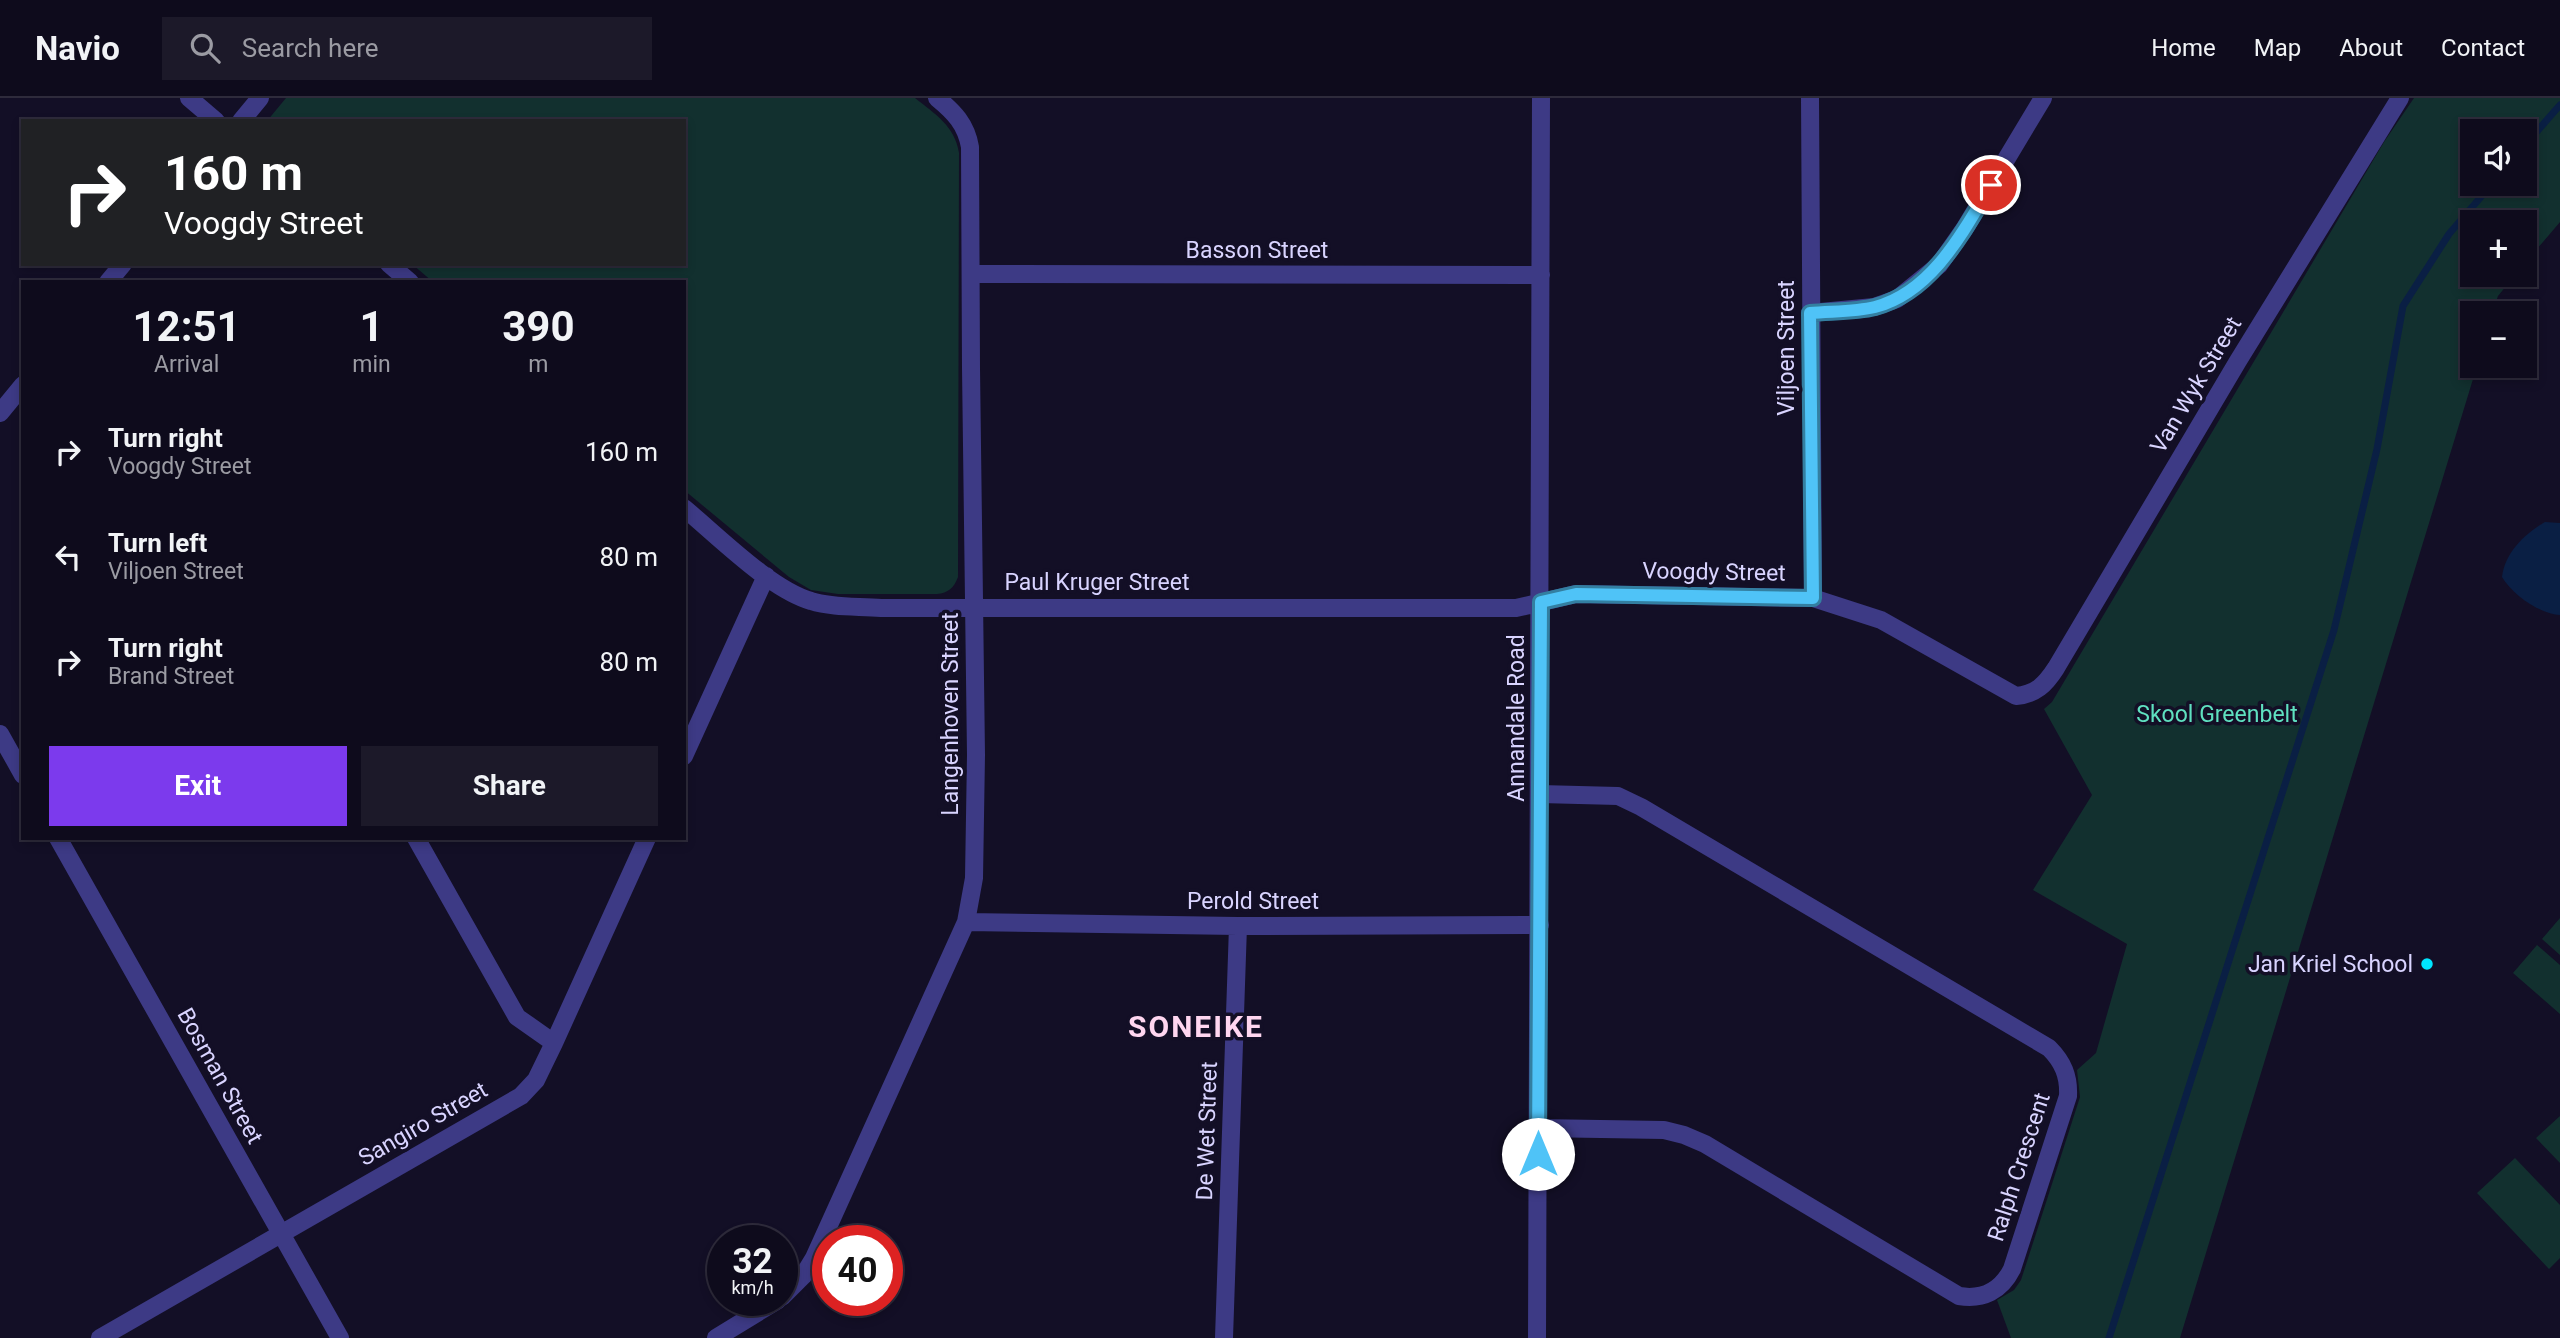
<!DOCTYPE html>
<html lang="en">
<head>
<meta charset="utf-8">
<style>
	body { margin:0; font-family:Roboto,sans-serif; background:#1c1929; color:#f1f3f6; height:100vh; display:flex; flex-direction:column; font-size:26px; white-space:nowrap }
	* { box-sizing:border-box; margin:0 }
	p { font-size:23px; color:#9b9ba3 }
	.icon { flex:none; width:38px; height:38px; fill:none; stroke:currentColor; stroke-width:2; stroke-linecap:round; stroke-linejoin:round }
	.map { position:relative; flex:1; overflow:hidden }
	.details { position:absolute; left:21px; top:182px; width:665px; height:560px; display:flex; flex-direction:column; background:#0e0b1c; border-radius:0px; box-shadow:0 4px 10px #0003,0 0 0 2px #2e2b3b }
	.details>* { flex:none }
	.banner { position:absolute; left:21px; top:21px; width:665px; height:147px; border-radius:0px; box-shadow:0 4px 10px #0003,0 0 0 2px #2e2b3b; background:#202124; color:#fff; overflow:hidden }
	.buttons { position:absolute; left:2460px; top:21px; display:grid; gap:14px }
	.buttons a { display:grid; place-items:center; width:77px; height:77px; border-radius:0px; background:#0e0b1c; box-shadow:0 4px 10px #0003,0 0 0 2px #2e2b3b; font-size:35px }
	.speed { position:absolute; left:707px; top:1127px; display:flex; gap:14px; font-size:35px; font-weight:700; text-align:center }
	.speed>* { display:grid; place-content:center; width:91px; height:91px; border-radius:50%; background:#0e0b1c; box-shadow:0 4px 10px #0003,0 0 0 2px #2e2b3b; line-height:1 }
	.speed small { font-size:18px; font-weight:400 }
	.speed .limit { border:10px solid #d22; background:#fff; color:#111 }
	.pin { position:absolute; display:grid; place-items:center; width:60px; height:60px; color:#fff; margin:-30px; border:4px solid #fff; border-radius:50%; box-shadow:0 2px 7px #0007 }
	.me { position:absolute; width:77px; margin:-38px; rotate:0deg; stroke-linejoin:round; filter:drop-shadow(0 0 5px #0008) }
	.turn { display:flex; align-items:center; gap:24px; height:147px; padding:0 28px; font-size:32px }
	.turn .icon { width:91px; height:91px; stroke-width:2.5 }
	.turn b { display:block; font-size:49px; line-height:60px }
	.eta { display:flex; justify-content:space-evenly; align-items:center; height:119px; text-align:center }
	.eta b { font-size:42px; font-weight:700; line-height:49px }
	.primary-button { display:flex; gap:14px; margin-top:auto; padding:14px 28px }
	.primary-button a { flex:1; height:80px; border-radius:0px; background:#7c3aed; color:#fff; font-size:28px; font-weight:700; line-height:80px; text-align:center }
	.primary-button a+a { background:#1c1929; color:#f1f3f6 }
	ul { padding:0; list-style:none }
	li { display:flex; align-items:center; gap:21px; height:105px; padding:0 28px }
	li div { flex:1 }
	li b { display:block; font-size:26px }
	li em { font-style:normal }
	header { display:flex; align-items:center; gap:42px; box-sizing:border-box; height:98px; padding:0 35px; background:#0e0b1c; border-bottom:2px solid #2e2b3b }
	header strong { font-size:33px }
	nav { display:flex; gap:38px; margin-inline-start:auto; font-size:24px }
	.search { width:490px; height:63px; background:#1c1929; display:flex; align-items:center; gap:18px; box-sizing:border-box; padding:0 24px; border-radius:0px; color:#9b9ba3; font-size:26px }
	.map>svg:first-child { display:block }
</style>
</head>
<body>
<header>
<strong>Navio</strong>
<div class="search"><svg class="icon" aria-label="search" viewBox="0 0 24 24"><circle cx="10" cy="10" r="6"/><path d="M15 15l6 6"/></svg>Search here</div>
<nav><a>Home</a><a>Map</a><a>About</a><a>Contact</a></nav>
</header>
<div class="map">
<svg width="2560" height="1240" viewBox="0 0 2560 1240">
	<rect width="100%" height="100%" fill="#130f26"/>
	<!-- green -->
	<path fill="#12302f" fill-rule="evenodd" d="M 286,0 L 915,0 C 935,16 955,28 959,55 L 958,479 C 954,490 948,495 937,496 L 838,496 L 811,492 L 789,479 L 684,392 L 684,184 L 433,184 L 412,166 L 684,166 L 684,23 L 267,23 Z
		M 2414,0 L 2560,0 L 2560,124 L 2525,165 L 2525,124 L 2473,124 L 2473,177 L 2515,177 L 2498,198 L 2492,215 L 2473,215 L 2473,268 L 2477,268 L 2180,1240 L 2011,1240 L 1997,1202 L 2014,1192 L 2021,1182 L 2080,999 L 2077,972 L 2096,955 L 2127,846 L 2033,792 L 2092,697 L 2044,611 L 2052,604 L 2384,44 ZM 2525,33 L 2525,86 L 2473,86 L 2473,33 Z
		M 2560,820 L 2560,857 L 2542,841 Z
		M 2537,847 L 2560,867 L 2560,916 L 2513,875 Z
		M 2560,1018 L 2560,1065 L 2536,1040 Z
		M 2515,1060 L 2560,1107 L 2560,1160 L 2549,1171 L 2477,1095 Z"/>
	<!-- water -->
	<path fill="#0a1f44" d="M 2545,424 L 2560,425 L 2560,517 C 2538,515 2513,497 2502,479 C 2505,454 2525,436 2545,424 Z"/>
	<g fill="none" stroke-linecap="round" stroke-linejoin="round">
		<!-- stream -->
		<path stroke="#0a1f44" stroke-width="7" d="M 2525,47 L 2560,7
			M 2109,1240 L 2334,532 L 2377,351 L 2403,208 L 2449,136 L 2492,86"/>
		<!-- minor -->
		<path stroke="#3d3a85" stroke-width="18" d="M 189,0 L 216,23
			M 1810,0 L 1813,500
			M 241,23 L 260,0
			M 389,166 L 410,184
			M 971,176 L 1541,177
			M 108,184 L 123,166
			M 1810,215 L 1874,209 L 1897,201 L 1939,167 L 1965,130 L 2043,0
			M 0,315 L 23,287
			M 684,410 C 718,438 770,491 811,503 C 833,510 858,508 881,510 L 1516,510 L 1576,496 L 1813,500 L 1881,522 L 2016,598 C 2036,596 2045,587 2056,570 L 2238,263 L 2400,0
			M 0,636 L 23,677
			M 684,658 L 766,478
			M 58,740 L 340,1240
			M 416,740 L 517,919 L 554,945
			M 966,824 L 1238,828 L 1540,827
			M 1538,1030 L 1664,1032 L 1684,1037 L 1705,1046 L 1959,1198 C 1983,1202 2001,1193 2012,1171 L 2068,998 C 2069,978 2063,964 2049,950 L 1641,709 L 1618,698 L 1540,696
			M 782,1199 L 803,1178 L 814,1160 L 966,824 L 974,780 L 976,657 L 971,270 L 970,49 C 966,26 954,14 937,0
			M 100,1240 L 521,998 L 536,982 L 554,945 L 647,740
			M 716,1240 L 778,1202
			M 1224,1240 L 1238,828
			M 1537,1240 L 1541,0"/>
	</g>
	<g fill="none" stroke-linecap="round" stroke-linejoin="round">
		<!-- route casing -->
		<g stroke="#337fa1" stroke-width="18">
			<path id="route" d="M 1538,1056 L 1541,504 L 1576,496 L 1813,500 L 1810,215 C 1831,213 1855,214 1875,209 C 1932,194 1963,134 1991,87"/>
		</g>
		<!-- route -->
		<use href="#route" stroke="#4fc3f7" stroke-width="12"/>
	</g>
	<!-- markers -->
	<circle fill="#00e5ff" stroke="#130f26" stroke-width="2.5" cx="2427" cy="866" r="7"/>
	<g text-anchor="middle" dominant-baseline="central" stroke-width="7" stroke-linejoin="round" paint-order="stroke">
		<!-- street labels -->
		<g font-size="23" fill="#d9d4ff" stroke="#130f26">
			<text x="1257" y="152">Basson Street</text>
			<text transform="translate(1786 250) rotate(-90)">Viljoen Street</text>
			<text transform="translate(2196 287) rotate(-59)">Van Wyk Street</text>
			<text transform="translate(1714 474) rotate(1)">Voogdy Street</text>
			<text x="1097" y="484">Paul Kruger Street</text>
			<text transform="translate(950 616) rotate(-90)">Langenhoven Street</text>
			<text transform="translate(1516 620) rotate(-90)">Annandale Road</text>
			<text x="1253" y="803">Perold Street</text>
			<text transform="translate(220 978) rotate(61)">Bosman Street</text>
			<text transform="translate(423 1026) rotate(-30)">Sangiro Street</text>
			<text transform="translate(1207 1033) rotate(-88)">De Wet Street</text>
			<text transform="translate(2019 1069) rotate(-72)">Ralph Crescent</text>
		</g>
		<!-- park labels -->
		<g font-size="23" fill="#5fe0c0" stroke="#130f26">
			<text x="2217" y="616">Skool Greenbelt</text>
		</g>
		<!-- poi labels -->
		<g font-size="23" fill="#d9d4ff" stroke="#130f26" text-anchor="end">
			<text x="2413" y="866">Jan Kriel School</text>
		</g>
		<!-- district labels -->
		<g font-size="30" font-weight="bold" letter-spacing="2" fill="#ffd6f0" stroke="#130f26">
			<text x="1196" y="928">SONEIKE</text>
		</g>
	</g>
</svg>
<div class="buttons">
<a><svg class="icon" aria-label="sound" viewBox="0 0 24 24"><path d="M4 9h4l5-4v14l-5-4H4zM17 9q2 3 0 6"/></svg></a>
<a>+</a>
<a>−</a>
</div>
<div class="speed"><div>32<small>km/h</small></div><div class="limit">40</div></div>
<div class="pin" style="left:1991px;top:87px;background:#d93025"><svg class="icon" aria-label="arrive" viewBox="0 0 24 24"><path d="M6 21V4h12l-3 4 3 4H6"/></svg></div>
<svg class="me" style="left:1538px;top:1056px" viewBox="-20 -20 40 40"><circle r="19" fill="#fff"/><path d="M0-13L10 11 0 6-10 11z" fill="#4fc3f7"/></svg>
<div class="banner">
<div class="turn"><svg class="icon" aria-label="right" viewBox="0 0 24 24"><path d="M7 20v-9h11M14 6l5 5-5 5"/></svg><div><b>160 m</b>Voogdy Street</div></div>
</div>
<section class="details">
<div class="eta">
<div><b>12:51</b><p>Arrival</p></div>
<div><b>1</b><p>min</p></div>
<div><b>390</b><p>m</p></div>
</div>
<ul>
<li><svg class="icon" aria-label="right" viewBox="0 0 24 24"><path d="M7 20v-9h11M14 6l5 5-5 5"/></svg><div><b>Turn right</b><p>Voogdy Street</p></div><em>160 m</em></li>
<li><svg class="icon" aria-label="left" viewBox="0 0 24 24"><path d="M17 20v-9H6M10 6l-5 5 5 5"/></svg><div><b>Turn left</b><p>Viljoen Street</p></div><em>80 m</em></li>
<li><svg class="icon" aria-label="right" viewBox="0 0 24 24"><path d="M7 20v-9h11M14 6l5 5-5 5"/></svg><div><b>Turn right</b><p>Brand Street</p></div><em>80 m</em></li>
</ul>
<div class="primary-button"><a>Exit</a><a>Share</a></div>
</section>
</div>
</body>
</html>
